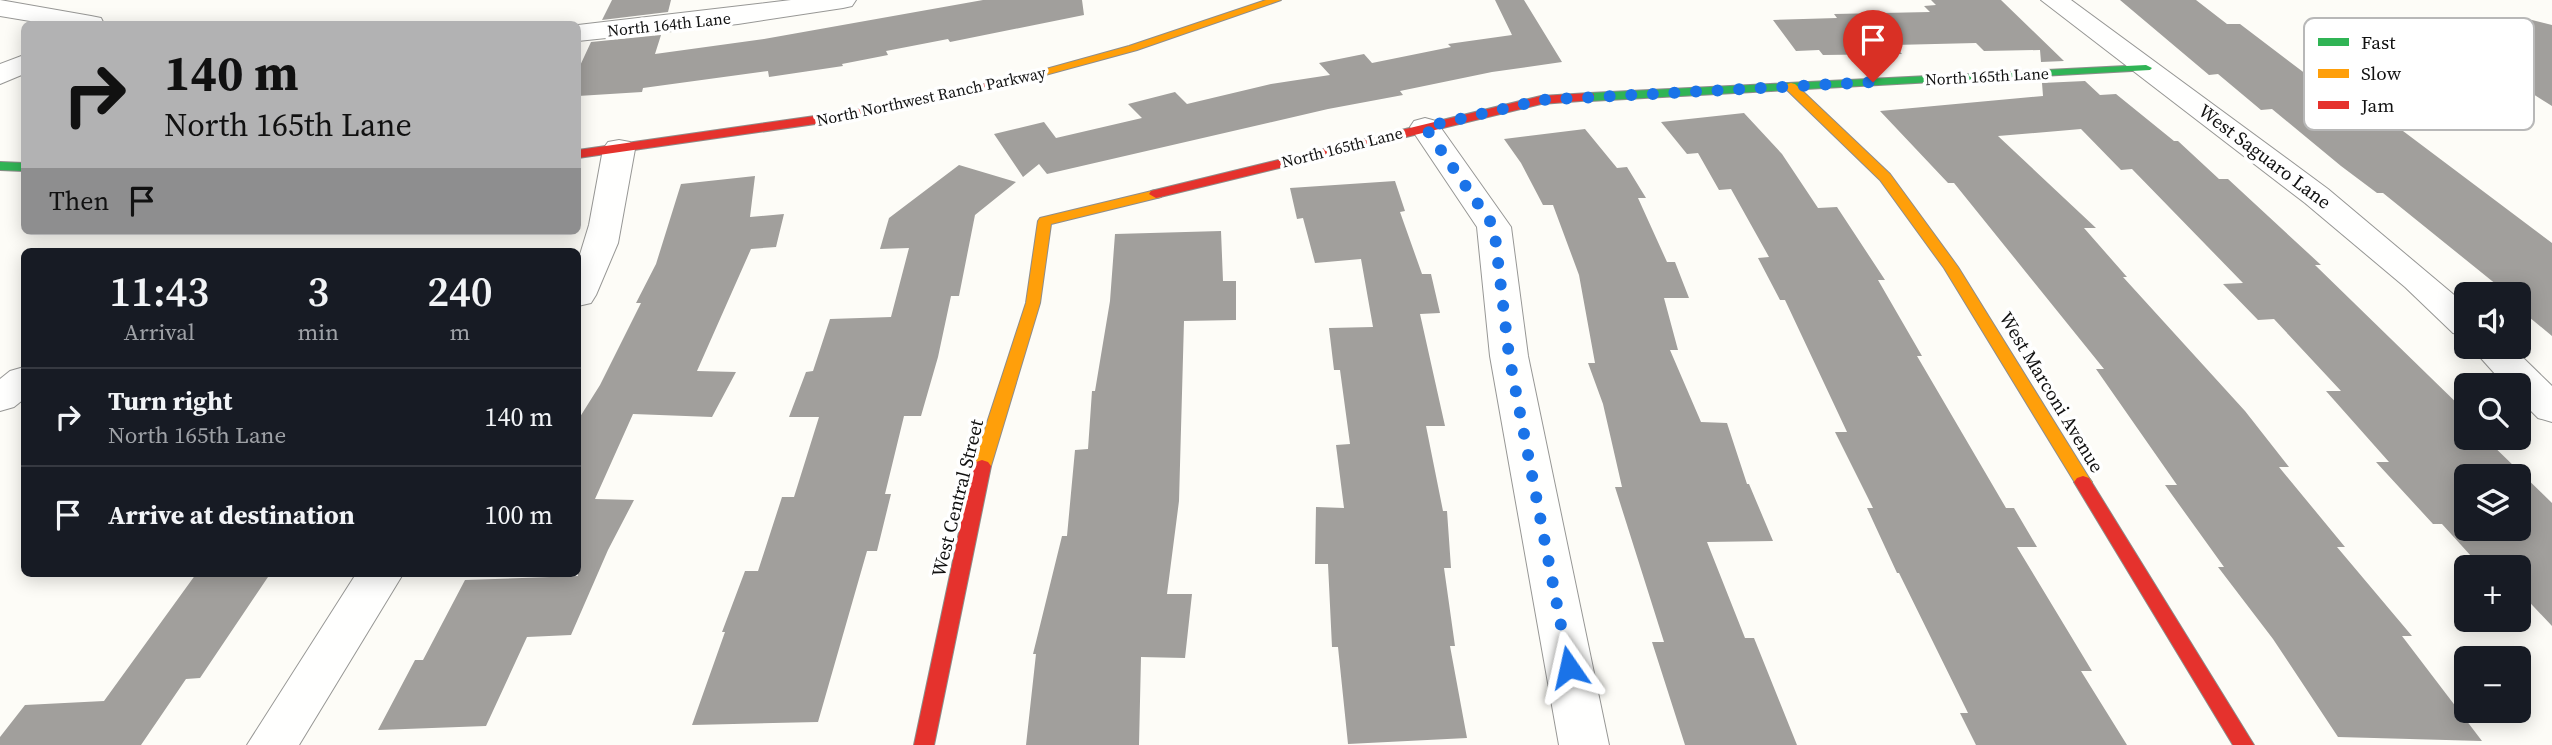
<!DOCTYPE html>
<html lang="en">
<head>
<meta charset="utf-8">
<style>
	body { margin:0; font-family:"Source Serif 4",serif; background:#242831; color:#f1f3f6; height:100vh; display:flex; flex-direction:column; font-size:26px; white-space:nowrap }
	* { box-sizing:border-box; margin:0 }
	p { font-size:23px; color:#9ea1a6 }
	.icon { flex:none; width:38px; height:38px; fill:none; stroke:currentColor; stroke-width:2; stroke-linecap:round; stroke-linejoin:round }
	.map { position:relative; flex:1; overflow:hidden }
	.panel { position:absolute; left:21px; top:248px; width:560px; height:329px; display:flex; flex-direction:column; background:#171b24; border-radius:10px; box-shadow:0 4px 18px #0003 }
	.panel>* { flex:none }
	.banner { position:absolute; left:21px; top:21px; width:560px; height:214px; border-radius:10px; box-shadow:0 4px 18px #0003; background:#b2b2b3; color:#111; overflow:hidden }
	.buttons { position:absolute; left:2454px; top:282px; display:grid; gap:14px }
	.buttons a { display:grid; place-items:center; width:77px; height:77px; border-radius:10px; background:#171b24; box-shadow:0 4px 18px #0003; font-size:35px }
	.pin { position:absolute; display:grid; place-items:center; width:60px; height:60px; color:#fff; margin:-72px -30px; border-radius:50% 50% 50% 0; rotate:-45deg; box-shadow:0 0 7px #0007 }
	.pin .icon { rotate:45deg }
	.me { position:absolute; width:77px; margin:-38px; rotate:349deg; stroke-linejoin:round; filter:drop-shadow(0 0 5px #0008) }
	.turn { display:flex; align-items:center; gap:24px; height:147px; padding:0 28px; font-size:32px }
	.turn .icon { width:91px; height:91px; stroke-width:2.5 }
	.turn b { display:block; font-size:49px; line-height:60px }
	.then { display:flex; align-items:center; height:66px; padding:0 28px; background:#0003; gap:14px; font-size:26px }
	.eta { display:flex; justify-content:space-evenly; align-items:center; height:119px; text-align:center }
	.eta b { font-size:42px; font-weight:600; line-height:49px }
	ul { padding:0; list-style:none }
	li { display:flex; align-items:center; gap:21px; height:98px; padding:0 28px; border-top:2px solid #363941 }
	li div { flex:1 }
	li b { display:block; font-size:26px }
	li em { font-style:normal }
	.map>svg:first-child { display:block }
</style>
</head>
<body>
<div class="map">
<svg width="2552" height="745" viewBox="0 0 2552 745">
	<rect width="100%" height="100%" fill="#fdfcf7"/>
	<!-- building -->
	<path fill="#a19f9c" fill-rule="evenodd" d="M 612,0 L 671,0 L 668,12 L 602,20 Z
		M 983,0 L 1082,0 L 1084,15 L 950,42 L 948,39 L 886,51 L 888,55 L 842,64 L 843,66 L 769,77 L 768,71 L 643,88 L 642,92 L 578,96 L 578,70 L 591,42 L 661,35 L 655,54 L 764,39 Z
		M 1495,0 L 1524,0 L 1562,62 L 1492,72 L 1400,91 L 1403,95 L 1328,109 L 1047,174 L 1039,164 L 1023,177 L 994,134 L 1044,122 L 1056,138 L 1142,118 L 1128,104 L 1175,92 L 1187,104 L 1271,84 L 1330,75 L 1319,63 L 1364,54 L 1372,63 L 1451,47 L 1448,44 L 1512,35 Z
		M 1931,0 L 2001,0 L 2064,61 L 2041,62 L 2040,50 L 1984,51 L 1976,43 L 1894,45 L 1902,54 L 1823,55 L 1819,50 L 1796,51 L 1773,20 L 1837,18 L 1834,14 L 1930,12 L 1924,6 L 1936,5 Z
		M 2120,0 L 2196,0 L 2227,24 L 2240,24 L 2327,90 L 2336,90 L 2389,131 L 2403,131 L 2552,243 L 2552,336 L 2518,308 L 2518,294 L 2501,294 L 2490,285 L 2497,285 L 2383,193 L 2377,193 L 2341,166 L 2272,109 L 2261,110 L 2218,74 L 2209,75 Z
		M 2524,18 L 2552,25 L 2552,106 L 2481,61 L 2490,61 L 2429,22 L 2521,20 Z
		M 2085,81 L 2100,95 L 2116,94 L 2174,141 L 2178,141 L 2219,179 L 2228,179 L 2321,265 L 2315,265 L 2466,412 L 2466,438 L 2485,438 L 2552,503 L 2552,626 L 2518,590 L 2518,567 L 2481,567 L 2442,524 L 2433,524 L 2376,462 L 2389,462 L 2326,391 L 2341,391 L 2274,319 L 2258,320 L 2223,284 L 2243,283 L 2132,169 L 2121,170 L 2081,129 L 1998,136 L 2096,228 L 2084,228 L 2127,277 L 2123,277 L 2245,411 L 2289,467 L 2279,467 L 2345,547 L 2337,547 L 2412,636 L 2402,636 L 2482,741 L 2338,737 L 2273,639 L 2218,567 L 2224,567 L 2165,485 L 2177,485 L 2096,369 L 2104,369 L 1954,183 L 1948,183 L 1880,111 L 2043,96 L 2042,83 ZM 2466,476 L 2518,476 L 2518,528 L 2466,528 Z
		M 1744,113 L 1782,154 L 1818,208 L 1837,207 L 1885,280 L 1878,280 L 1922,356 L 1917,356 L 2006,508 L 2014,508 L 2037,547 L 2017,547 L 2092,671 L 2081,671 L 2127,745 L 1976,745 L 1960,713 L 1968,713 L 1899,573 L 1897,573 L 1867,508 L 1873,508 L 1835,432 L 1847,432 L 1785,300 L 1780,300 L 1758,258 L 1769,257 L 1731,189 L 1719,190 L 1698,153 L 1687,154 L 1661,122 Z
		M 1585,129 L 1617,168 L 1627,167 L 1646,198 L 1638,198 L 1667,262 L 1675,262 L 1689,298 L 1664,298 L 1678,350 L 1670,350 L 1701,422 L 1727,423 L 1747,484 L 1749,484 L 1773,541 L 1707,542 L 1745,638 L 1754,638 L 1797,745 L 1685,745 L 1652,642 L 1664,642 L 1615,487 L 1622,487 L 1603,404 L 1588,363 L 1595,363 L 1579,275 L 1553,205 L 1543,205 L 1521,163 L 1504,139 Z
		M 959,165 L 1016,182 L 975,215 L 959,296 L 951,296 L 938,357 L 921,416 L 904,416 L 885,494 L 891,494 L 877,551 L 867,551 L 818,722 L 692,725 L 725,632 L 722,632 L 745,571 L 758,571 L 782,497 L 794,497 L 819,417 L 789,417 L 806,372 L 813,371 L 830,319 L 891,317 L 909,248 L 880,249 L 889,218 Z
		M 755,176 L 750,217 L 784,214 L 776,247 L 751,249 L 697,371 L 736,372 L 712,417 L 633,414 L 595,499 L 634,500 L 608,550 L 571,635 L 527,637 L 486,726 L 378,730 L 415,660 L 423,660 L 465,580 L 578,576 L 578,420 L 600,385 L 641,303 L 636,303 L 656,264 L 681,184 Z
		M 1395,181 L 1405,211 L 1400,212 L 1422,274 L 1431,274 L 1440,313 L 1420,314 L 1445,426 L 1426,426 L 1443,511 L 1447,511 L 1451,568 L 1444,568 L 1455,646 L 1450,646 L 1467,738 L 1348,744 L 1338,647 L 1332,647 L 1328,564 L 1315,564 L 1316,507 L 1344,508 L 1336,445 L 1350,444 L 1340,370 L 1334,370 L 1329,328 L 1373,327 L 1361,259 L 1315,263 L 1303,218 L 1297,219 L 1290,188 Z
		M 1221,231 L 1223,281 L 1236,281 L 1236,320 L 1184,321 L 1179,501 L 1167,594 L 1192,594 L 1185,658 L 1141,657 L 1139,745 L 1026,745 L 1036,654 L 1033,654 L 1062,536 L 1067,536 L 1075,450 L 1088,449 L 1092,391 L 1095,391 L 1110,301 L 1115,234 Z
		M 196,574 L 270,574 L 200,678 L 186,679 L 141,745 L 0,745 L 0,737 L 25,705 L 104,701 Z"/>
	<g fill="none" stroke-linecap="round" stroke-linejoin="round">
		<!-- street casing -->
		<g stroke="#979795" stroke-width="2">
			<path id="street" d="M 0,0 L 91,16 L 101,18 L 104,24 L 48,24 L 0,16 Z
				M 791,0 L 856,0 L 852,6 L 843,8 L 738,24 L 578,41 L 578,25 Z
				M 2041,0 L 2071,0 L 2328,189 L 2466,305 L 2466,336 L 2453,333 L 2405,287 L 2305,203 Z
				M 24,55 L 24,74 L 0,84 L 0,64 Z
				M 1425,118 L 1436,121 L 1511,227 L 1528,356 L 1609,745 L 1559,745 L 1490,356 L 1477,227 L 1410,127 L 1414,121 Z
				M 619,140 L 630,142 L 635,149 L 618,243 L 596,295 L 591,303 L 578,306 L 578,261 L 589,225 L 603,149 L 608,142 Z
				M 2470,346 L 2511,346 L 2552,386 L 2552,422 L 2538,418 L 2518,398 L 2518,385 L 2505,385 Z
				M 24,367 L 24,399 L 14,407 L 0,411 L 0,379 L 10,371 Z
				M 356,574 L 403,574 L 299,745 L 247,745 Z"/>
		</g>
		<!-- fast casing -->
		<g stroke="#8e8d8b" stroke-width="2">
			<path id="fast" d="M 2146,65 L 2152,68 L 2150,70 L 1590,101 L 1584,97 L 1590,93 Z
				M 0,162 L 24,163 L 24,171 L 0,170 Z"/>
		</g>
		<!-- slow casing -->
		<g stroke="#8e8d8b" stroke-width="2">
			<path id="slow" d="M 1266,0 L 1281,0 L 1137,50 L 987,91 L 981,87 L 1129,46 Z
				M 1791,83 L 1795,84 L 1890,174 L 1958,267 L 2089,478 L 2092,482 L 2089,486 L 2077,486 L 1944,268 L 1880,180 L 1787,90 L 1787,84 Z
				M 1156,190 L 1161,191 L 1161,197 L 1051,224 L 1040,303 L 991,466 L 988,470 L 976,470 L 973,466 L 1026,303 L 1038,221 L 1040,218 Z"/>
		</g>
		<!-- jam casing -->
		<g stroke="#8e8d8b" stroke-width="2">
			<path id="jam" d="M 987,83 L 991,84 L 991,90 L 843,120 L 578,158 L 578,150 L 843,112 Z
				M 1590,93 L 1594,94 L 1594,100 L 1541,104 L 1156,198 L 1149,194 L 1151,191 L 1541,96 Z
				M 982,460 L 988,462 L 991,466 L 934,745 L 914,745 L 973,466 L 976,462 Z
				M 2083,476 L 2089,478 L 2254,745 L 2233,745 L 2074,482 L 2077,478 Z"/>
		</g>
		<!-- street -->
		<use href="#street" fill="#fffffe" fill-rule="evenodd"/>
		<!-- fast -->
		<use href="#fast" fill="#30b455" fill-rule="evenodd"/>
		<!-- slow -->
		<use href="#slow" fill="#ff9f0a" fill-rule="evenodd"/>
		<!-- jam -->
		<use href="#jam" fill="#e5322d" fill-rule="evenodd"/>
	</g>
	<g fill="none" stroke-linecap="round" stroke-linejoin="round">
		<!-- route -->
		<path stroke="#1a73e8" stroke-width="12" stroke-dasharray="0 21.6" d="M 1569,667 L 1509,356 L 1494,227 L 1425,127 L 1541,100 L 1873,82"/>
	</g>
	<g text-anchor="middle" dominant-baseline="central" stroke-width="7" stroke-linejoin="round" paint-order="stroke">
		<!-- far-street labels -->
		<g font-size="16" fill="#111" stroke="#fff">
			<text transform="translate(669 24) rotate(-6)">North 164th Lane</text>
			<text transform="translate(1987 76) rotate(-3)">North 165th Lane</text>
			<text transform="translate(931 96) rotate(-12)">North Northwest Ranch Parkway</text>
			<text transform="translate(1342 147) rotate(-14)">North 165th Lane</text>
		</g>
		<!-- street labels -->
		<g font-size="19" fill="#111" stroke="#fff">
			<text transform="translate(2265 156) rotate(37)">West Saguaro Lane</text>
			<text transform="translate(2052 392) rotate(59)">West Marconi Avenue</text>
			<text transform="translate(957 498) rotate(-76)">West Central Street</text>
		</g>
	</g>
	<!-- legend -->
	<rect x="2304" y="18" width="230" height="112" rx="10" fill="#fff" stroke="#b8b8b8" stroke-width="2"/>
	<rect x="2318" y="38" width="31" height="8" fill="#30b455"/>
	<rect x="2318" y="69" width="31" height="9" fill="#ff9f0a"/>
	<rect x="2318" y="101" width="31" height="8" fill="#e5322d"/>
	<g font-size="19" fill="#111">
		<text x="2361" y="49">Fast</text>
		<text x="2361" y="80">Slow</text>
		<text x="2361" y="112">Jam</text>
	</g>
</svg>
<div class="buttons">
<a><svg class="icon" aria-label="sound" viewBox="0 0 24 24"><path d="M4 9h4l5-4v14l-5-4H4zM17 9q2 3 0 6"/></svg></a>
<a><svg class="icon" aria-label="search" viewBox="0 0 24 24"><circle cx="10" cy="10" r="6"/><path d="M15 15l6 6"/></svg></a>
<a><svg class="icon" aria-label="layers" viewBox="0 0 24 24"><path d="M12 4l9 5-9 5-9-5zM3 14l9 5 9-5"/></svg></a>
<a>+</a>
<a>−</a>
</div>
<div class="pin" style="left:1873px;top:82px;background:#d93025"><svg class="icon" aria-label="arrive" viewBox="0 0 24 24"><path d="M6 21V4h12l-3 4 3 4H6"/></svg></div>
<svg class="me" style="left:1569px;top:667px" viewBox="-20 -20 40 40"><path d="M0-17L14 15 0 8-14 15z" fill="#1a73e8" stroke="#fff" stroke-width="4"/></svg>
<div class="banner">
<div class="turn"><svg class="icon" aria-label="right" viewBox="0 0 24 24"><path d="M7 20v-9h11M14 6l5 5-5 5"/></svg><div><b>140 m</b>North 165th Lane</div></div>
<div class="then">Then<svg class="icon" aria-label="arrive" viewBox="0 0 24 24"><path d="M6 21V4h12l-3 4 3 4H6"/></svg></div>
</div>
<section class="panel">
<div class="eta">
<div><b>11:43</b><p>Arrival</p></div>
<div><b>3</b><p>min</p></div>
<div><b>240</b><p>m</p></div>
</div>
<ul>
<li><svg class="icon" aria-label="right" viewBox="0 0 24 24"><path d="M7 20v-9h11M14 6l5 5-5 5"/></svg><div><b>Turn right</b><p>North 165th Lane</p></div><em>140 m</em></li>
<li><svg class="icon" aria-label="arrive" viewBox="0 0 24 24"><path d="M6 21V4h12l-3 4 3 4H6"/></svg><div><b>Arrive at destination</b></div><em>100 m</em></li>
</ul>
</section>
</div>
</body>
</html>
